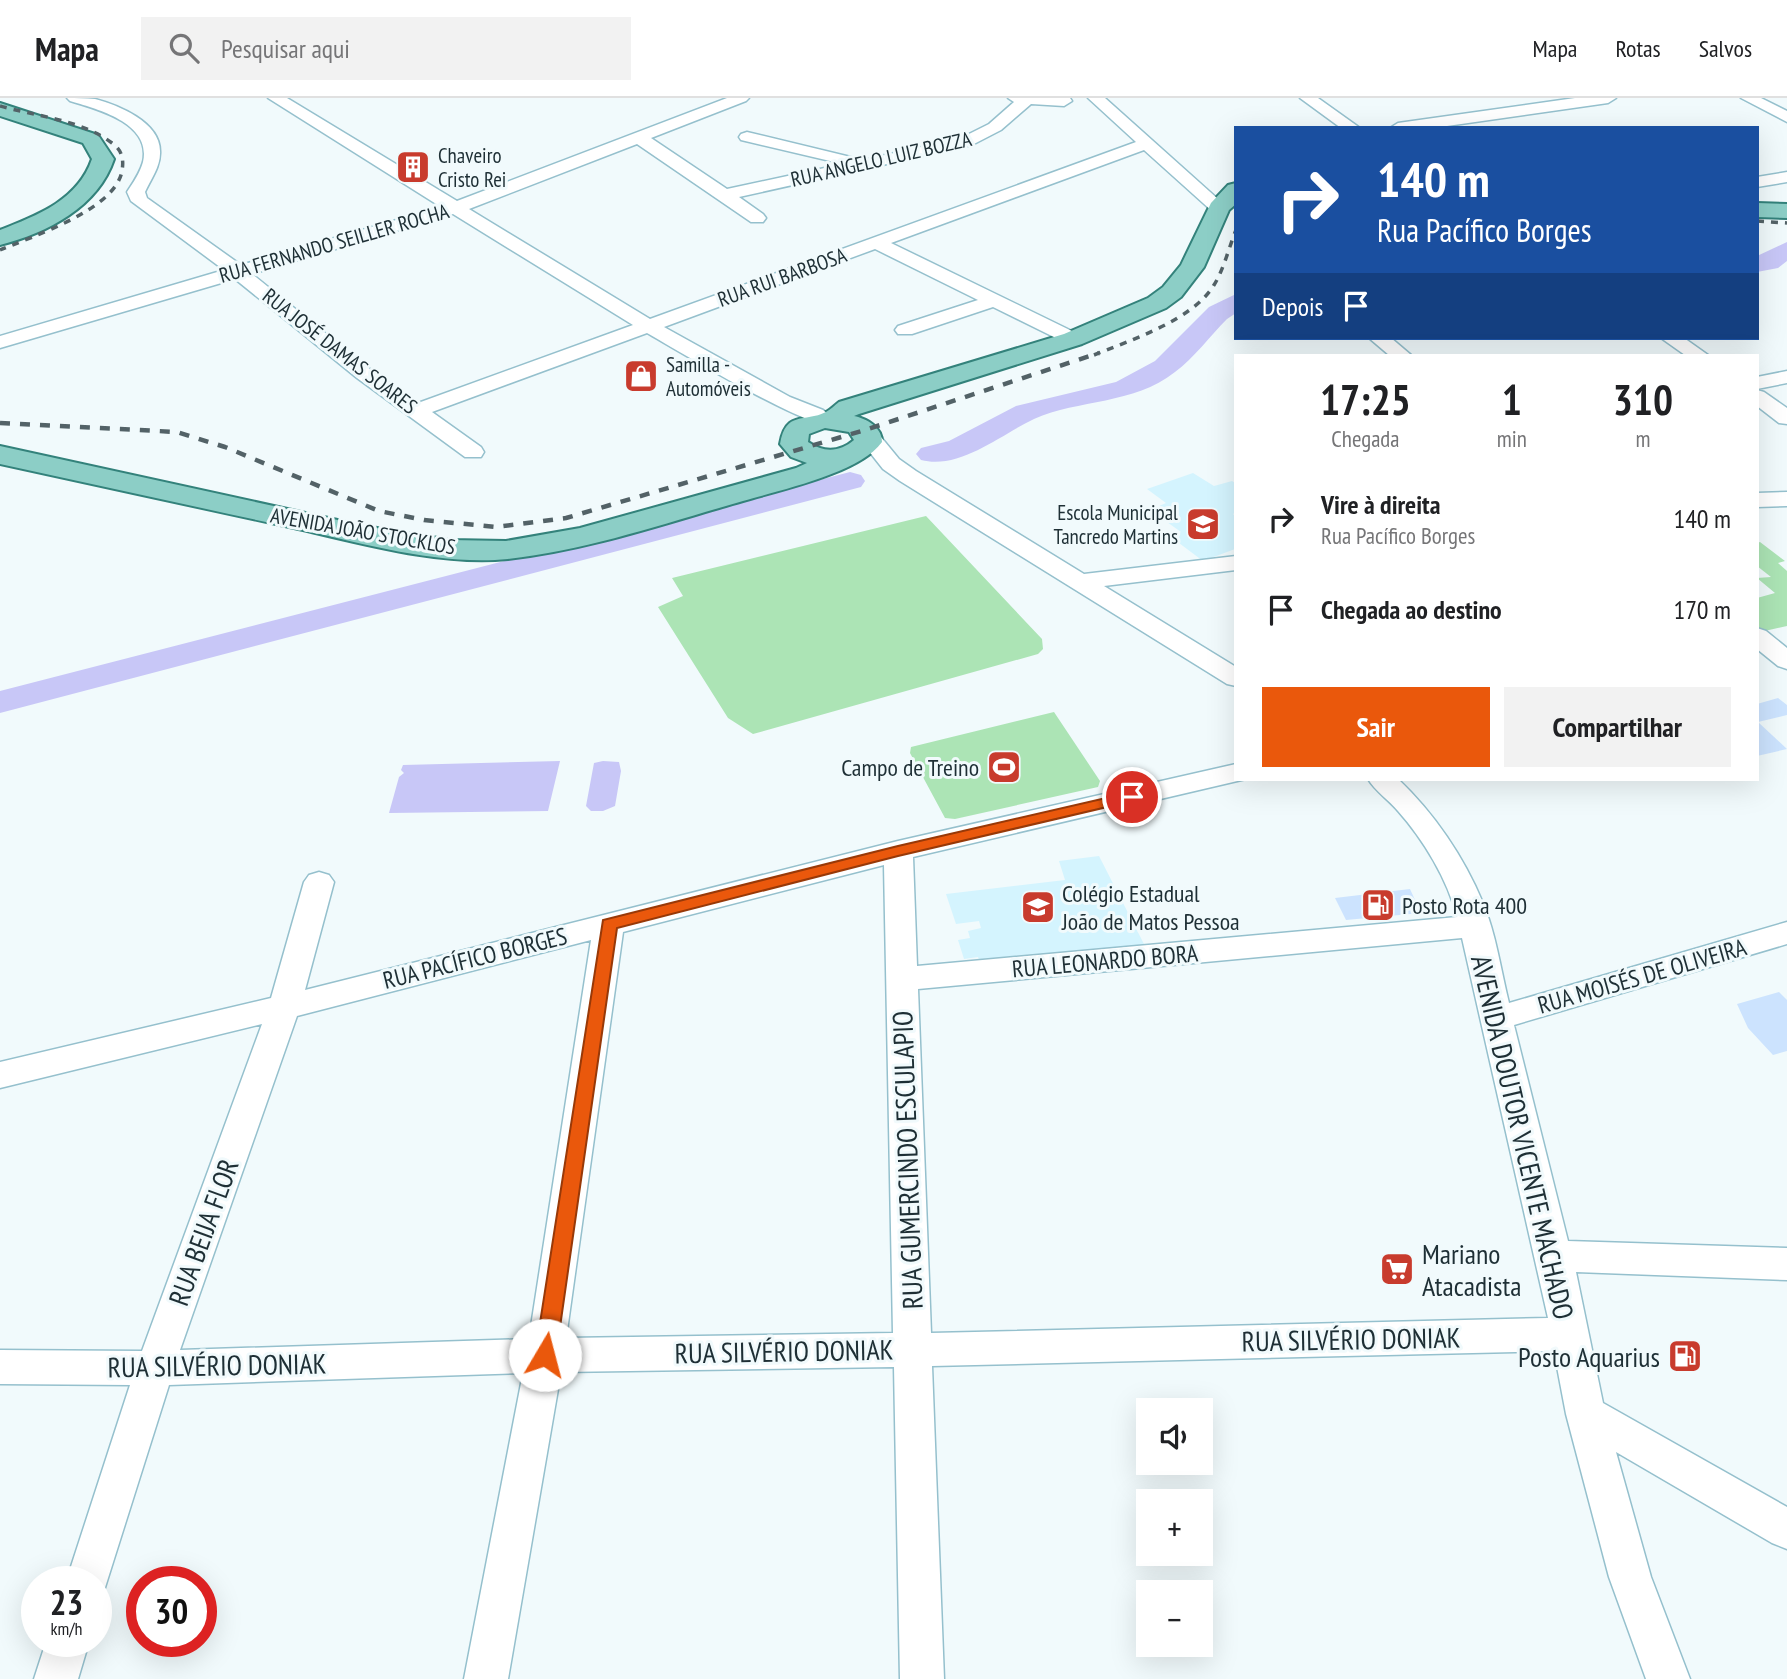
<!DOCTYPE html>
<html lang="pt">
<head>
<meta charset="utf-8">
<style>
	body { margin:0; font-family:"PT Sans Narrow",sans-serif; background:#f2f2f2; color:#202124; height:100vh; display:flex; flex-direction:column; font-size:26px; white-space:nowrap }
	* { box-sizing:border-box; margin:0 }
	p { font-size:23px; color:#757577 }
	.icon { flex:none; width:38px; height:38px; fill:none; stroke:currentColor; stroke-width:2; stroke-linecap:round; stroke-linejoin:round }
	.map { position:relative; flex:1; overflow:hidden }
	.sheet { position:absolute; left:1234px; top:256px; width:525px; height:427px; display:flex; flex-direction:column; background:#fff; border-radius:0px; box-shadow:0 7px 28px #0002 }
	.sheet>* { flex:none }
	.guide { position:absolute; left:1234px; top:28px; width:525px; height:214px; border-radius:0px; box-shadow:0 7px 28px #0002; background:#1a4fa0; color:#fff; overflow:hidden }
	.buttons { position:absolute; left:1136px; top:1300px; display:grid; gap:14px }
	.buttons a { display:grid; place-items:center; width:77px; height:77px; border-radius:0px; background:#fff; box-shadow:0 7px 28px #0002; font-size:35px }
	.speed { position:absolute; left:21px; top:1468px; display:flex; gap:14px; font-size:35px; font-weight:700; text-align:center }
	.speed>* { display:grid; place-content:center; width:91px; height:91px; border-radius:50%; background:#fff; box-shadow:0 7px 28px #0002; line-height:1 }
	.speed small { font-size:18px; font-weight:400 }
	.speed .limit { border:10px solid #d22; background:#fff; color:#111 }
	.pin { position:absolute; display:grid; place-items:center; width:60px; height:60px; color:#fff; margin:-30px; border:4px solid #fff; border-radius:50%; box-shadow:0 2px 7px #0007 }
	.me { position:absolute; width:77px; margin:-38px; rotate:8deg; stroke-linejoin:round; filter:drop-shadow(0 0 5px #0008) }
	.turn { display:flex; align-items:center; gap:24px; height:147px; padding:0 28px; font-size:32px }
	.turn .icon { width:91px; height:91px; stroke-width:2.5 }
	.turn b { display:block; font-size:49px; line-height:60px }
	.then { display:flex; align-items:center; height:66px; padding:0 28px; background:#0003; gap:14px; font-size:26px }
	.eta { display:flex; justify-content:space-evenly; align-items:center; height:119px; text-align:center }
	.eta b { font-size:42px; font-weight:700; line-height:49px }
	.cta { display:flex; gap:14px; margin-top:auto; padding:14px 28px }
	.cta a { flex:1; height:80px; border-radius:0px; background:#ea580c; color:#fff; font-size:28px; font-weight:700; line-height:80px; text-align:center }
	.cta a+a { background:#f2f2f2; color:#202124 }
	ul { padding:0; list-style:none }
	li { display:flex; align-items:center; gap:21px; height:91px; padding:0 28px }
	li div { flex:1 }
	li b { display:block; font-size:26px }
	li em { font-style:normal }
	header { display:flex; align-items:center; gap:42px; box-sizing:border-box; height:98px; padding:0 35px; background:#fff; border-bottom:2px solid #e0e0e0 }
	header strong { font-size:33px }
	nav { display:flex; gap:38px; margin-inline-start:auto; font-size:24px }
	.search { width:490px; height:63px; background:#f2f2f2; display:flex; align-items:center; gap:18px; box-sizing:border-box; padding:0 24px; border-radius:0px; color:#757577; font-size:26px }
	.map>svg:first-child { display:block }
</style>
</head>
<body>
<header>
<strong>Mapa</strong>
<div class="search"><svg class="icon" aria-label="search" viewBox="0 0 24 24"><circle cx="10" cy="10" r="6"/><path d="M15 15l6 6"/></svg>Pesquisar aqui</div>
<nav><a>Mapa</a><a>Rotas</a><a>Salvos</a></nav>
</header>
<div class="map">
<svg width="1787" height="1581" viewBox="0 0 1787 1581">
	<rect width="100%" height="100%" fill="#f1fafc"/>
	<!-- built -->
	<path fill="#d4f4fe" d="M 1193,375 L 1214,388 L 1232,383 L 1235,385 L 1235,415 L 1233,416 L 1235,418 L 1235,451 L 1203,463 L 1171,439 L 1181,434 L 1150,412 L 1166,405 L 1147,391 Z
		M 1099,758 L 1146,850 L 980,864 L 978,859 L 964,861 L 958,842 L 970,840 L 968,833 L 981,830 L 979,823 L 956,826 L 946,796 L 1065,782 L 1059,763 Z"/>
	<!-- green -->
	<path fill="#ace4b5" d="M 926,418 L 1042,541 L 1043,551 L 1038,556 L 753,636 L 728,620 L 658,509 L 683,498 L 672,480 Z
		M 1760,444 L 1785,463 L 1778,465 L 1787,473 L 1787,528 L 1760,534 L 1757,532 L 1757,500 L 1775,495 L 1757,480 L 1771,479 L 1757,468 L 1757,445 Z
		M 1054,614 L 1100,683 L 1098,689 L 955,721 L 945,720 L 910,655 L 911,649 Z"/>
	<!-- water -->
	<path fill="#c8c7f7" d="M 560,663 L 548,713 L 389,715 L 399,679 L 404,675 L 401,672 L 403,667 Z
		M 603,663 L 619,664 L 621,673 L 615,708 L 603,713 L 591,713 L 586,708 L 594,665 Z"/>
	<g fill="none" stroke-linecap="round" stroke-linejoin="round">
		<!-- river -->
		<path fill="#c8c7f7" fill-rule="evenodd" d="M 1787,144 L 1787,163 L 1778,170 L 1757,174 L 1757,158 Z
			M 1236,196 L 1236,215 L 1227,221 C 1210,238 1194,260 1175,274 C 1133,307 1079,301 1034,321 C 1000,337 960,372 921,362 L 916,356 L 921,350 L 949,343 L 1016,308 L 1116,284 L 1155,263 L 1209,209 Z
			M 850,374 L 861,377 L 865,383 L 861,389 L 0,615 L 0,593 Z"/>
	</g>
	<!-- building -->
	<path fill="#cce3fe" d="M 1778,600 L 1787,607 L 1787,617 L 1758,624 L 1787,651 L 1757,658 L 1757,606 Z
		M 1410,791 L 1421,815 L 1346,822 L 1335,800 Z
		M 1779,894 L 1787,902 L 1787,953 L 1773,957 L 1748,930 L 1737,906 Z"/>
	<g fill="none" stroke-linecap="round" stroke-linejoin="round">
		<!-- minor casing -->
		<g stroke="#95c0cd" stroke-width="3">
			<path id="minor" d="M 67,0 C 76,0 86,0 95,1 C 118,7 160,24 160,53 C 161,68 151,81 145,94 L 147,100 L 241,167 L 441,109 L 268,0 L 287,0 L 457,103 L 727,0 L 749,0 L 746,3 L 651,40 L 727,91 L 843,66 L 741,42 L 739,39 L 741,36 L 747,34 L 863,62 L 961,40 L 989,26 L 1014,4 L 1008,0 L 1070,0 L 1072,3 L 1064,8 L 1031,6 L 1001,32 L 972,47 L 739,99 L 763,116 L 766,120 L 763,124 L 751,124 L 637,46 L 469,111 L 650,221 L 1136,44 L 1088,0 L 1105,0 L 1228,110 L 1219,115 L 1213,114 L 1144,52 L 891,145 L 1080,237 L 1083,241 L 1080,245 L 1066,245 L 993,209 L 912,236 L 898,236 L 895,232 L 898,228 L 978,202 L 875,151 L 664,229 L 790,299 L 823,312 L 835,322 L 832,327 C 809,332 675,251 647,235 L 432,314 L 481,349 L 484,354 L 481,359 L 465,359 L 357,280 L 235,181 L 0,250 L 0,238 L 224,172 L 131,103 L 127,94 C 133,85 140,75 143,64 C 152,25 97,11 70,3 ZM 453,116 L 633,227 L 418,305 L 371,272 L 252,176 Z
				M 1300,0 L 1318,0 L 1360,30 L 1341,30 Z
				M 1575,0 L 1616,0 L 1608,5 L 1433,30 L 1390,30 L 1398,25 Z
				M 1741,0 L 1761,0 L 1787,13 L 1787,24 Z
				M 1787,74 L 1787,84 L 1757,89 L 1757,79 Z
				M 1369,240 L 1391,240 L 1411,257 L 1389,257 Z
				M 1661,240 L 1684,240 L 1708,257 L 1685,257 Z
				M 1787,273 L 1787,285 L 1757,291 L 1757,279 Z
				M 1757,292 L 1764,294 L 1787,310 L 1787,326 L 1779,325 L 1757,308 Z
				M 868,332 L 876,333 L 899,361 L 916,373 L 1084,476 L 1236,458 L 1236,472 L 1104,488 L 1236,569 L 1236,588 L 1227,586 L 900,383 L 883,371 L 857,338 L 860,333 Z
				M 1787,394 L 1787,408 L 1757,409 L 1757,395 Z
				M 1757,530 L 1766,533 L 1787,550 L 1787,571 L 1778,568 L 1757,551 Z
				M 1236,666 L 1236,681 L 1246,681 L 913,759 L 917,868 L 1457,819 C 1448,782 1423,741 1398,713 C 1389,702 1375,693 1368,681 L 1398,681 C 1434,715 1464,759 1483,805 C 1496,836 1501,873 1509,905 L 1787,824 L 1787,846 L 1514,927 L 1568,1143 L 1787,1150 L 1787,1182 L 1576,1174 L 1603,1305 L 1787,1409 L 1787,1451 L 1772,1445 L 1616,1354 L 1651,1479 L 1690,1581 L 1646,1581 L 1609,1479 L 1566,1316 L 1554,1253 L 932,1268 L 944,1581 L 900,1581 L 894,1269 L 561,1274 L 508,1581 L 464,1581 L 523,1275 L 169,1287 L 102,1499 L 96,1501 L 96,1484 L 66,1484 L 130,1287 L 0,1286 L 0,1252 L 142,1253 L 262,926 L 0,990 L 0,964 L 271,900 L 304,784 L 309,777 L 319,774 L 329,777 L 334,784 L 305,892 L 898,743 ZM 884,767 L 893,1235 L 566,1240 L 623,834 ZM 1462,840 L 1548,1220 L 931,1235 L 918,891 ZM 591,842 L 529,1241 L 180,1252 L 297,918 Z
				M 46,1544 L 89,1544 L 78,1581 L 34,1581 Z"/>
		</g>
		<!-- major casing -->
		<g stroke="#33827b" stroke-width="4">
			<path id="major" d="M 0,5 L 98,37 L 114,61 C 98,109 47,135 0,147 L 0,132 C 38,117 78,102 92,61 L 83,45 L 0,18 Z
				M 1236,85 L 1236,106 L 1229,112 L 1204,169 L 1181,199 L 1166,210 L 1082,246 L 859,316 L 854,318 C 867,321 882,329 882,344 C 860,375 780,392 743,403 C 666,425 588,452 508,461 C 440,468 360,445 294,430 C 196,409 98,387 0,366 L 0,348 L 365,428 L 450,442 L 506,443 L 580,430 L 796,370 L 807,365 L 791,359 L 780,346 C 786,312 804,325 826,314 C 830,312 835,307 839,304 L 1064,236 L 1148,200 L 1163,189 L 1181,167 L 1211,105 L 1228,87 ZM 825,330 L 849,334 L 854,342 C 840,354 824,355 808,344 L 809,336 Z
				M 1757,105 L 1787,106 L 1787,120 L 1757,119 Z"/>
		</g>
		<!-- minor -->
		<use href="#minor" fill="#fff" fill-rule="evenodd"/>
		<!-- major -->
		<use href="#major" fill="#8ccec6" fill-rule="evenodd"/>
		<!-- rail-far1 -->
		<path stroke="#536267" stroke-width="3.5" stroke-dasharray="7 7" stroke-linecap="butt" d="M 0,8 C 35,18 82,22 112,45 C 122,52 124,61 122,73 C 115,112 33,138 0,152
			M 1757,123 L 1787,125
			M 1094,257 C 1131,242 1193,222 1214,187 C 1224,171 1229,149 1236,132"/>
		<!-- rail -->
		<path stroke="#536267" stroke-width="4.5" stroke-dasharray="10 10" stroke-linecap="butt" d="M 0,325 L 177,334 L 225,349 L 379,413 L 424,422 L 496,429 L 566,420 L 865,332 L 1099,255"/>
	</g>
	<!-- route -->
	<path fill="#ea580c" stroke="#983908" stroke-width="2" d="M 1132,694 L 1137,695 L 1140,699 L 1137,702 L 898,758 L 617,830 L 556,1257 L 553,1263 L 545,1266 L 538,1263 L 535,1257 L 603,822 L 898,748 Z"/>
	<!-- icons -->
	<defs>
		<g id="building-square" transform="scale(1.75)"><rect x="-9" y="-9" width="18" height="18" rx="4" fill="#c83b2d" stroke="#f1fafc"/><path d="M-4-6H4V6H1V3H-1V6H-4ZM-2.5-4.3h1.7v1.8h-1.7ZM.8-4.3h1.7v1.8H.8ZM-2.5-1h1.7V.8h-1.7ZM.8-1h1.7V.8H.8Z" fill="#fff"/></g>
		<g id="shop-square" transform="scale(1.75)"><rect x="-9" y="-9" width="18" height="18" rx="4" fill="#c83b2d" stroke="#f1fafc"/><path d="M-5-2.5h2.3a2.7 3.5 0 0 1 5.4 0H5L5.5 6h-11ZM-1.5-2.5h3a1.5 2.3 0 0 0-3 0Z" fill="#fff"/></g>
		<g id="school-square" transform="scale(1.75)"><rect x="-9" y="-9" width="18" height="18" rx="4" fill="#c83b2d" stroke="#f1fafc"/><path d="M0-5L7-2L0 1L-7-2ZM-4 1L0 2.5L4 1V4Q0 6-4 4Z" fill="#fff"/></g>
		<g id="stadium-square" transform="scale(1.75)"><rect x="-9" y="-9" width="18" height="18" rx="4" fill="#c83b2d" stroke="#f1fafc"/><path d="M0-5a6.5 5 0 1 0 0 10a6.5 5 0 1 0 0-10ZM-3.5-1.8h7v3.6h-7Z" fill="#fff"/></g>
		<g id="fuel-square" transform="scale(1.75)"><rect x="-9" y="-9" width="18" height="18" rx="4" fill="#c83b2d" stroke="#f1fafc"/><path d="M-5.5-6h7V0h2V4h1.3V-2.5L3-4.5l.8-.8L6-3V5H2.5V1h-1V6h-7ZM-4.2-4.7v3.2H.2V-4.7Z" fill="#fff"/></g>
		<g id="supermarket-square" transform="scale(1.75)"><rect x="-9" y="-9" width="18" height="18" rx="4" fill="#c83b2d" stroke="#f1fafc"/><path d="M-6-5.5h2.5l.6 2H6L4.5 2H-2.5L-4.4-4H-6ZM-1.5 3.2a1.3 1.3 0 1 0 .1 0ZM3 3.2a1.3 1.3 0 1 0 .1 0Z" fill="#fff"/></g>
	</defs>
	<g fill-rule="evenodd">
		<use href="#building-square" x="413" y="69"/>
		<use href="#shop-square" x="641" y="278"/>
		<use href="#school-square" x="1203" y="426"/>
		<use href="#stadium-square" x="1004" y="669"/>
		<use href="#fuel-square" x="1378" y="807"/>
		<use href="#school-square" x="1038" y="809"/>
		<use href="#supermarket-square" x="1397" y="1171"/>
		<use href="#fuel-square" x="1685" y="1258"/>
	</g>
	<g text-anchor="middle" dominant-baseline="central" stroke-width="6" stroke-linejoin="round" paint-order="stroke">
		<!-- far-poi labels -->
		<g font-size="21" fill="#1e2f35" stroke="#f1fafc" text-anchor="start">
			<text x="438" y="57">Chaveiro<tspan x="438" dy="24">Cristo Rei</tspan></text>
			<text x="666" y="266">Samilla -<tspan x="666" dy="24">Automóveis</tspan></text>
			<text x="1178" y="414" text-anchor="end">Escola Municipal<tspan x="1178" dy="24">Tancredo Martins</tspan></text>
		</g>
		<!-- far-street labels -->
		<g font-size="21" fill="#1e2f35" stroke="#f1fafc">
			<text transform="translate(881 61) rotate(-13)">RUA ANGELO LUIZ BOZZA</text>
			<text transform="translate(334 145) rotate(-16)">RUA FERNANDO SEILLER ROCHA</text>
			<text transform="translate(782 179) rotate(-20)">RUA RUI BARBOSA</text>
			<text transform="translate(340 253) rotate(38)">RUA JOSÉ DAMAS SOARES</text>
			<text transform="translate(363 433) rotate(10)">AVENIDA JOÃO STOCKLOS</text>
		</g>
		<!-- poi labels -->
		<g font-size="24" fill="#1e2f35" stroke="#f1fafc" text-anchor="start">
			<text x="979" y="669" text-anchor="end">Campo de Treino</text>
			<text x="1062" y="795">Colégio Estadual<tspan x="1062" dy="28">João de Matos Pessoa</tspan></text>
			<text x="1402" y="807">Posto Rota 400</text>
		</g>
		<!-- street labels -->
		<g font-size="24" fill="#1e2f35" stroke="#f1fafc">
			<text transform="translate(475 860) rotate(-14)">RUA PACÍFICO BORGES</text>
			<text transform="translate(1105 863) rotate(-5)">RUA LEONARDO BORA</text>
			<text transform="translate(1642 878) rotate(-16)">RUA MOISÉS DE OLIVEIRA</text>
		</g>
		<!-- near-street labels -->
		<g font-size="28" fill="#1e2f35" stroke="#f1fafc">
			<text transform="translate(1523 1039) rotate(77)">AVENIDA DOUTOR VICENTE MACHADO</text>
			<text transform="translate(907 1062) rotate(-92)">RUA GUMERCINDO ESCULAPIO</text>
			<text transform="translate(203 1134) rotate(-70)">RUA BEIJA FLOR</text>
			<text transform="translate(1351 1241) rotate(-1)">RUA SILVÉRIO DONIAK</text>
			<text transform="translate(784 1253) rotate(-1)">RUA SILVÉRIO DONIAK</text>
			<text transform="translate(217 1267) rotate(-1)">RUA SILVÉRIO DONIAK</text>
		</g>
		<!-- near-poi labels -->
		<g font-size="28" fill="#1e2f35" stroke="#f1fafc" text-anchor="start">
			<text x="1422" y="1155">Mariano<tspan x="1422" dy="32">Atacadista</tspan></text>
			<text x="1660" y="1258" text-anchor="end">Posto Aquarius</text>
		</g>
	</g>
</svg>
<div class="buttons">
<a><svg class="icon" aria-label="sound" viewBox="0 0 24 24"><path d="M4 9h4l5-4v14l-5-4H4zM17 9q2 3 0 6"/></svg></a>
<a>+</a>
<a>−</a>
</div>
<div class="speed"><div>23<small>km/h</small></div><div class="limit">30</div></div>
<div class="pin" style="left:1132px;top:699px;background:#d93025"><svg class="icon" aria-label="arrive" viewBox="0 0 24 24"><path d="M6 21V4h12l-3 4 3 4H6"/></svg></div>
<svg class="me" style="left:545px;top:1257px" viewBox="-20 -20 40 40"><circle r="19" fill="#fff"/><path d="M0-13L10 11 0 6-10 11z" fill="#ea580c"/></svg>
<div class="guide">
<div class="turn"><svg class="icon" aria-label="right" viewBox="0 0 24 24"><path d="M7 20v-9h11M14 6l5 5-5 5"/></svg><div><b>140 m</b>Rua Pacífico Borges</div></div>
<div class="then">Depois<svg class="icon" aria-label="arrive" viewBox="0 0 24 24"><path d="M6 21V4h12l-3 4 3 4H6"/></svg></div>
</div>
<section class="sheet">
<div class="eta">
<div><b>17:25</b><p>Chegada</p></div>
<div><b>1</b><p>min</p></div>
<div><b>310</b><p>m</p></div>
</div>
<ul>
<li><svg class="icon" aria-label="right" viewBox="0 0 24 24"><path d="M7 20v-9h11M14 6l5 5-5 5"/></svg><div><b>Vire à direita</b><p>Rua Pacífico Borges</p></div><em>140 m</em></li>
<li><svg class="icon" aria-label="arrive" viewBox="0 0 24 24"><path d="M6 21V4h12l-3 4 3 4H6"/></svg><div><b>Chegada ao destino</b></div><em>170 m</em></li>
</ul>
<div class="cta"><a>Sair</a><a>Compartilhar</a></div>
</section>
</div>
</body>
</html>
